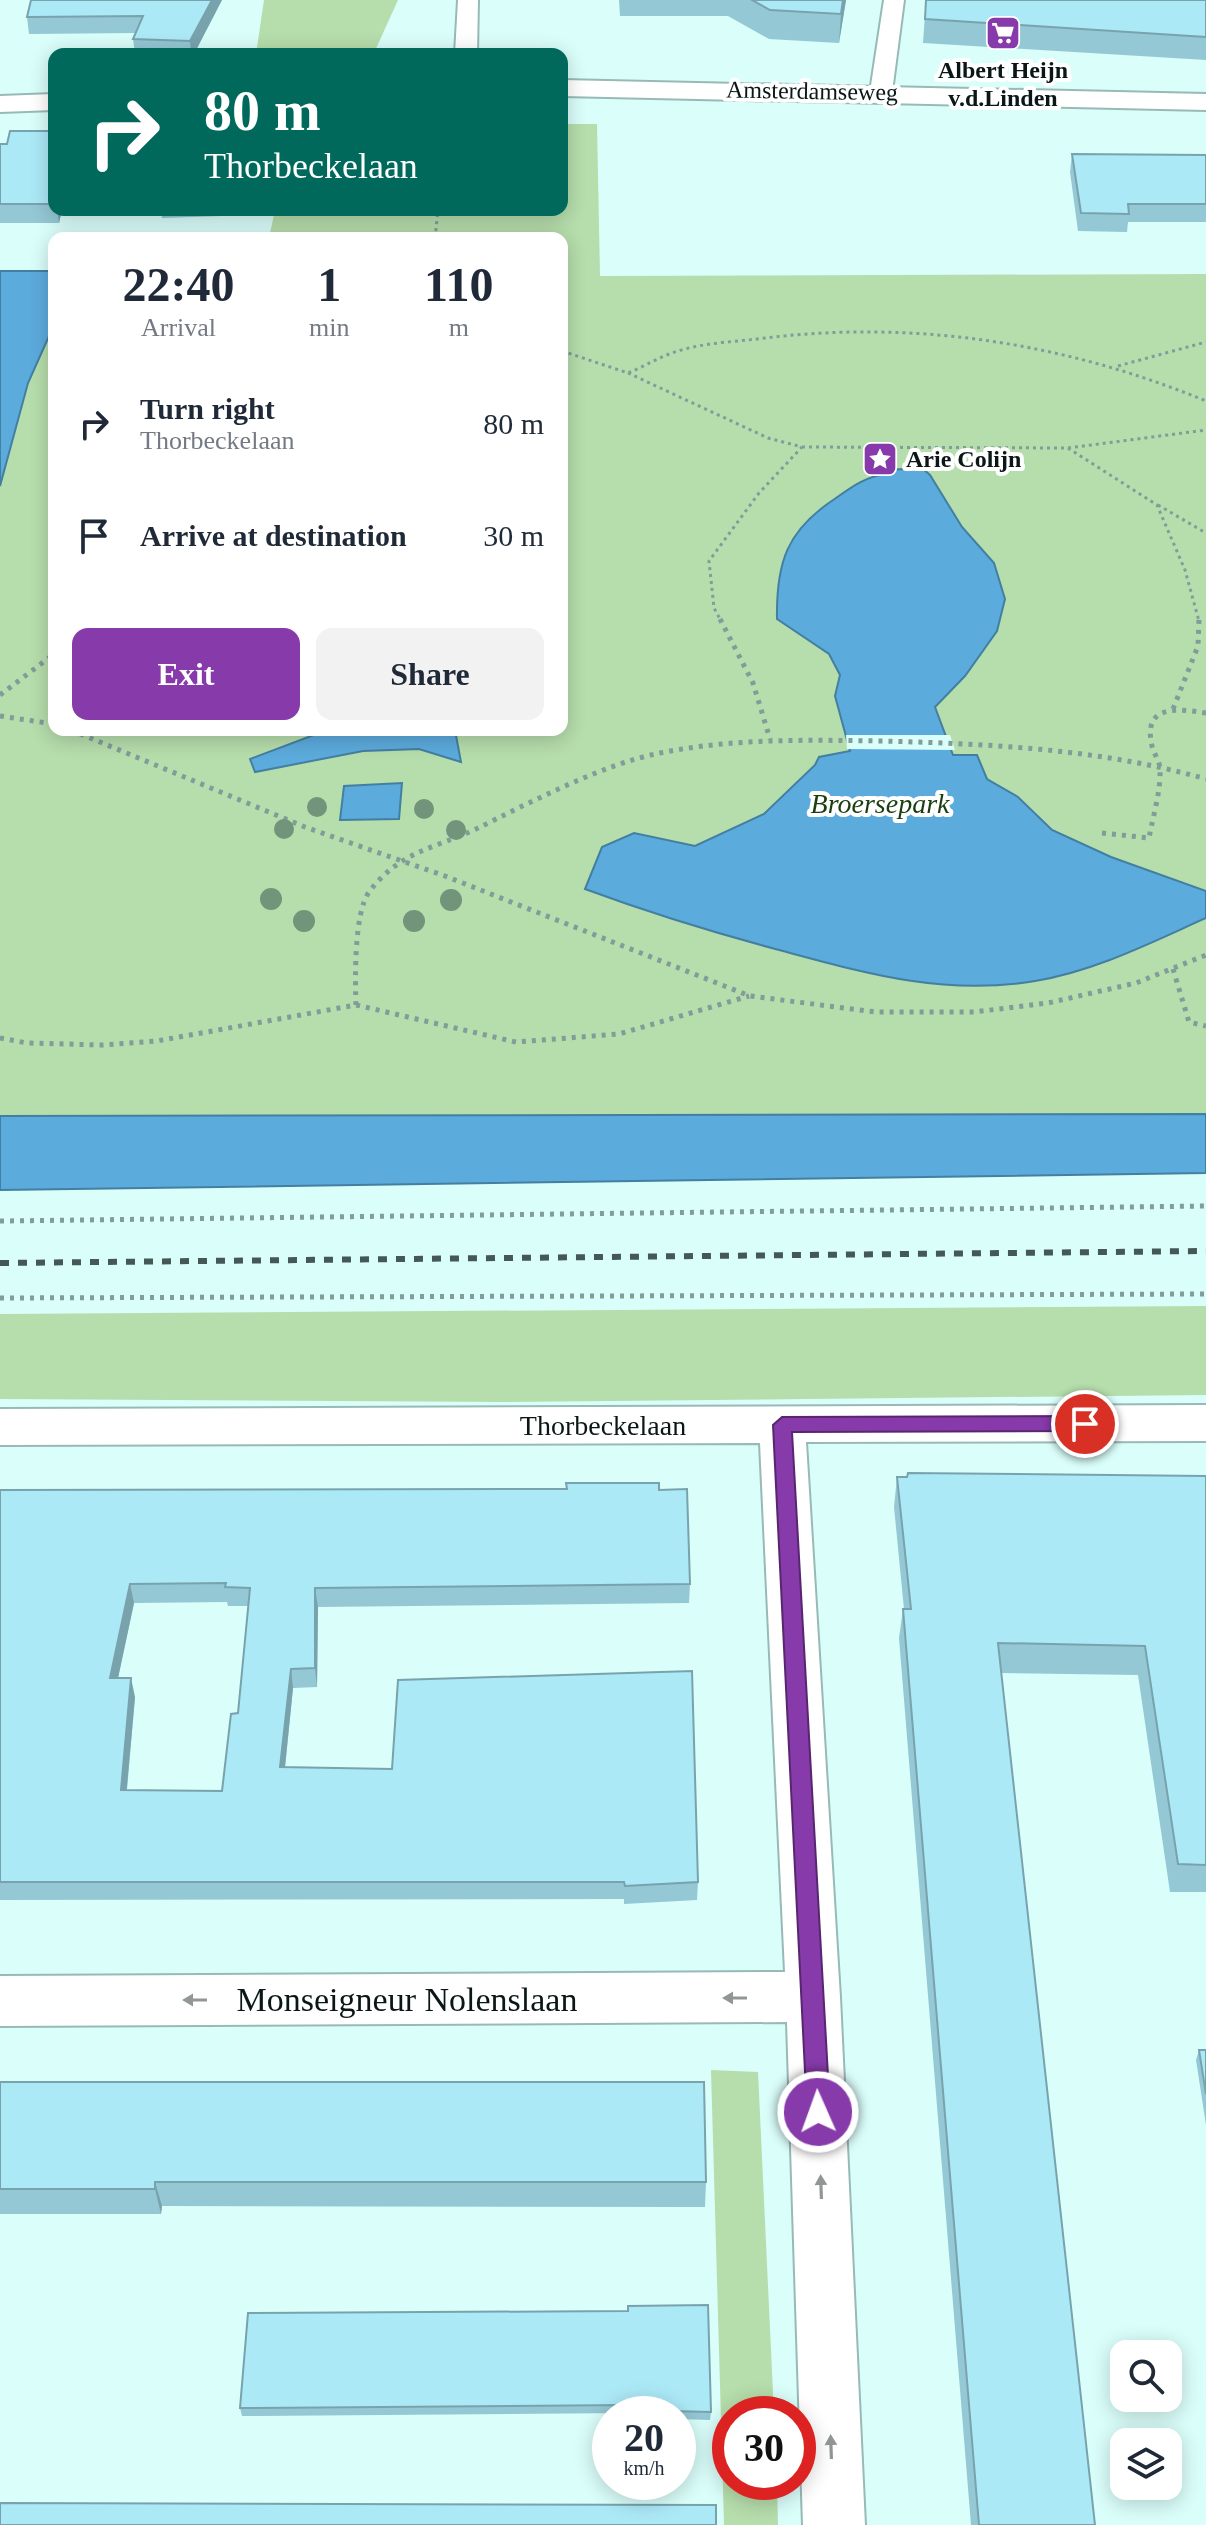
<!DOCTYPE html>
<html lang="en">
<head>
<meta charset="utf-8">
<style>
	body { margin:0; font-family:"Times New Roman",serif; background:#f2f2f3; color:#1f2937; height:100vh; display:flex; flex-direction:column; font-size:30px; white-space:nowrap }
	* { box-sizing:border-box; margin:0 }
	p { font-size:26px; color:#747a83 }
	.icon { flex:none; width:44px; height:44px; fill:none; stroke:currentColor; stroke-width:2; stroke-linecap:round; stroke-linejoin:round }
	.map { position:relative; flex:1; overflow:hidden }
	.panel { position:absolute; left:48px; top:232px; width:520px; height:504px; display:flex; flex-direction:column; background:#fff; border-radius:16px; box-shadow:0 4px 20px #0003 }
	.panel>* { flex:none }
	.hud { position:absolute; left:48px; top:48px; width:520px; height:168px; border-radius:16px; box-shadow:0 4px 20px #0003; background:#00695c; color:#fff; overflow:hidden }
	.controls { position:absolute; left:1110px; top:2340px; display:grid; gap:16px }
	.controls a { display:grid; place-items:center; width:72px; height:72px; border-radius:16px; background:#fff; box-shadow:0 4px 20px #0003; font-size:40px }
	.speed { position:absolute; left:592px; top:2396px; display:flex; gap:16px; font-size:40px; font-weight:700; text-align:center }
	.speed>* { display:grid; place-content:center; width:104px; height:104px; border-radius:50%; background:#fff; box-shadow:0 4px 20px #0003; line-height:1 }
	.speed small { font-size:20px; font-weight:400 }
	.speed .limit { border:12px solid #d22; background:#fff; color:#111 }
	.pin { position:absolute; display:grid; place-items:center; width:68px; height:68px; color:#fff; margin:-34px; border:4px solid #fff; border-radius:50%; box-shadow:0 2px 8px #0007 }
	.me { position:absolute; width:88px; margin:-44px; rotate:358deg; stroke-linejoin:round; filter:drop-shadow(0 0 6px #0008) }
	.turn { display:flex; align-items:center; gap:28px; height:168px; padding:0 24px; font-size:36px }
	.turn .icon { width:104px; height:104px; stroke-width:2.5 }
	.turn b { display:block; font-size:56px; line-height:68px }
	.eta { display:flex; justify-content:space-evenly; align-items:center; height:136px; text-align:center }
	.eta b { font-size:48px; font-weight:600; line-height:56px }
	.cta { display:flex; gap:16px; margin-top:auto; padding:16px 24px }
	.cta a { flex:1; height:92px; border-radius:16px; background:#873aaa; color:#fff; font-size:32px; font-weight:600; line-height:92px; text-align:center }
	.cta a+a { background:#f2f2f3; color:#1f2937 }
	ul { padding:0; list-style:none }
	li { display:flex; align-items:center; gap:24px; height:112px; padding:0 24px }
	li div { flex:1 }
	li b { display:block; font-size:30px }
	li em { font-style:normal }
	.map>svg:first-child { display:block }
</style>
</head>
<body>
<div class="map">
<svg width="1206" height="2525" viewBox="0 0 1206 2525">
	<rect width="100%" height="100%" fill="#dafefa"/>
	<!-- green -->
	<path fill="#b6ddac" d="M 264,0 L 398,0 L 374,53 L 256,54 Z
		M 562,124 L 597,124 L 600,276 L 1206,274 L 1206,1129 L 0,1127 L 0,274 L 54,271 L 54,730 L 562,730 L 562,238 L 269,238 L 275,210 L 562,210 Z
		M 1206,1306 L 1206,1395 L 503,1402 L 0,1399 L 0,1314 Z
		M 711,2070 L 758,2072 L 774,2414 L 730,2414 L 730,2482 L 777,2482 L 778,2525 L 724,2525 Z"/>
	<!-- water -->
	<path fill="#5cabdd" stroke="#437fa1" stroke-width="2" d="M 0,271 L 54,271 L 54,325 L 28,383 L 0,486 Z
		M 922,468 L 930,475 L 962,527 L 994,563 L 1005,599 L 997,631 L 965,676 L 935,707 L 953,755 L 977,755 L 987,779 L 1018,797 L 1052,830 L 1111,857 L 1206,891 L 1206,918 C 1150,943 1095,971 1035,981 C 945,996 868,974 783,951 C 715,933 650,913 585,889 L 602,847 L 634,833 L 695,846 L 764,814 L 815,765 L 819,757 L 850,751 L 835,696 L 840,675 L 829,654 L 777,619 C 776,562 787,530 836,498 C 853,486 865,477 886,474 L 887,470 Z
		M 327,730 L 455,730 L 461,762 L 419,749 L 363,751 L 255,772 L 250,759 Z
		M 402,783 L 399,819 L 340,820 L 344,786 Z
		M 1206,1114 L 1206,1173 L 0,1190 L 0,1116 Z"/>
	<!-- pier -->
	<path fill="#dafefa" d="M 846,735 L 950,735 L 955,750 L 847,749 Z"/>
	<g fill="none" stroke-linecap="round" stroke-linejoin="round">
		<!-- service casing -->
		<g stroke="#98bab6" stroke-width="4">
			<path id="service" d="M 458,0 L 478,0 L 477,54 L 455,54 Z
				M 884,0 L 904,0 L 892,92 L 881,98 L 870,92 Z"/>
		</g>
		<!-- minor casing -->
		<g stroke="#98bab6" stroke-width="4">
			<path id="minor" d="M 1206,1405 L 1206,1441 L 806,1442 L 840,1997 L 865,2525 L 803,2525 L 787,2022 L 0,2026 L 0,1976 L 785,1972 L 760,1443 L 0,1445 L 0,1409 Z"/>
		</g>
		<!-- secondary casing -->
		<g stroke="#98bab6" stroke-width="4">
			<path id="secondary" d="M 562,80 L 1206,94 L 1206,110 L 562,96 Z
				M 54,94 L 54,110 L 0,112 L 0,96 Z"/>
		</g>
		<!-- path-far1 -->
		<path stroke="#829c99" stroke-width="3" stroke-dasharray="3 4" stroke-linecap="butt" d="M 435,238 L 438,210
			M 562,351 L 628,373 C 645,366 661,356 678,351 C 703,343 731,342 757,339 C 911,319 1063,342 1206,401
			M 1118,366 L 1206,342
			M 628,373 L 768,438 L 802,447 L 759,493 L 709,561 L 714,608 L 721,621
			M 802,447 L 1068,448 L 1206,430
			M 1068,448 L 1157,505 L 1185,570 L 1199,621
			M 1158,505 L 1206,533"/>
		<!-- path -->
		<path stroke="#829c99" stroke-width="5" stroke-dasharray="4 6" stroke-linecap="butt" d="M 720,619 L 753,683 L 770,739
			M 0,695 L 54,654
			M 1173,709 L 1198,646 L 1199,619
			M 0,716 L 54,724
			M 71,730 L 305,827 L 445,876 L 750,996 L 876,1012 L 974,1012 L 1048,1003 L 1136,983 L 1206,955
			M 1102,833 L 1149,838 C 1153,816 1161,791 1160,769 C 1160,762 1154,754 1152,746 C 1142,703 1179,709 1206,713
			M 1173,969 L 1189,1022 L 1206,1026
			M 356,1005 C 355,979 354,913 369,892 C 400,851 433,849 476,829 C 529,803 603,764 660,753 C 734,738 808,740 883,741 C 991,744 1101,749 1206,779
			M 0,1038 L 27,1043 L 103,1045 L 157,1041 L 356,1005 L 516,1042 L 619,1034 L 749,996
			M 0,1221 L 1206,1206
			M 0,1298 L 1206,1294"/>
		<!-- service -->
		<use href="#service" fill="#fff" fill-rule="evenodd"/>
		<!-- minor -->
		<use href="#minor" fill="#fff" fill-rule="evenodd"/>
		<!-- secondary -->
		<use href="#secondary" fill="#fff" fill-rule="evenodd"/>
		<!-- rail -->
		<path stroke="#445856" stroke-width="6" stroke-dasharray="9 9" stroke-linecap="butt" d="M 0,1263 L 1206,1251"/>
	</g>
	<!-- trees -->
	<g fill="#71947a">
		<circle cx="317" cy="807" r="10"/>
		<circle cx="424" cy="809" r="10"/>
		<circle cx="284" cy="829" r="10"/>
		<circle cx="456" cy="830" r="10"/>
		<circle cx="271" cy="899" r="11"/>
		<circle cx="451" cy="900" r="11"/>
		<circle cx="304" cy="921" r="11"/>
		<circle cx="414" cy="921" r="11"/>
	</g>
	<!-- wall -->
	<path fill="#94c8d4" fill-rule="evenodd" d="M 31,0 L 222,0 L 194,54 L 135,54 L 133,39 L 136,33 L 29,34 L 27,17 Z
		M 619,0 L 846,0 L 839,43 L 769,39 L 728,16 L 620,16 Z
		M 926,0 L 1206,0 L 1206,60 L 923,43 Z
		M 54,131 L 54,210 L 62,210 L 59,223 L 0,223 L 0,144 L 7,144 Z
		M 1072,154 L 1206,155 L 1206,222 L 1128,222 L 1127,232 L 1078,231 L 1070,172 Z
		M 161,210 L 252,210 L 252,215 L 162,218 Z
		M 1206,1476 L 1206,1892 L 1170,1892 L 1138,1675 L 1001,1673 L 1095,2525 L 971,2525 L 899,1638 L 903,1609 L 904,1609 L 894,1507 L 897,1477 Z
		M 0,1490 L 659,1490 L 690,1584 L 689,1603 L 318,1607 L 317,1687 L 293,1688 L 285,1768 L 698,1882 L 697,1900 L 624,1904 L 624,1899 L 0,1900 ZM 227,1602 L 228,1606 L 248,1606 L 238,1713 L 222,1791 L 127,1790 L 135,1697 L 118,1678 L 134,1603 Z
		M 1199,2050 L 1206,2050 L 1206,2125 L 1196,2060 Z
		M 0,2082 L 706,2182 L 705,2207 L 162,2206 L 161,2214 L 0,2214 Z
		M 628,2311 L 711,2412 L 710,2420 L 678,2419 L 678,2414 L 628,2413 L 242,2416 L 240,2408 Z"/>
	<!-- shaded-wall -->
	<path fill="#78a3ad" d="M 212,0 L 222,0 L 194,54 L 191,54 L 190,41 Z
		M 843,0 L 846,0 L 839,43 L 841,14 Z
		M 57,210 L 62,210 L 59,223 Z
		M 130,1584 L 134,1603 L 114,1697 L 110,1678 Z
		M 315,1588 L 318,1607 L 317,1687 L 315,1668 Z
		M 291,1669 L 293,1688 L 283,1786 L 280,1767 Z
		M 131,1678 L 135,1697 L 125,1808 L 121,1790 Z
		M 155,2182 L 162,2206 L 161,2214 L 155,2189 Z"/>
	<!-- building -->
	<path fill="#ace9f7" stroke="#78a3ad" stroke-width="2" fill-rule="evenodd" d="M 31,0 L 212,0 L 190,41 L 133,39 L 143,16 L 27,17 Z
		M 752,0 L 843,0 L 841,14 L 770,10 Z
		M 926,0 L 1206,0 L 1206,37 L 925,19 Z
		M 10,131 L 54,131 L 54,204 L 0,204 L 0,144 L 7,144 Z
		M 1072,154 L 1206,155 L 1206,204 L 1128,204 L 1129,214 L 1081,213 Z
		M 908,1473 L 1206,1476 L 1206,1865 L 1178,1864 L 1145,1646 L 998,1643 L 1095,2525 L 979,2525 L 903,1609 L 911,1609 L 897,1477 L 907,1477 Z
		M 566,1483 L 659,1483 L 659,1490 L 687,1489 L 690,1584 L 315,1588 L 315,1668 L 291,1669 L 280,1767 L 392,1769 L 398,1680 L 692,1671 L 698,1882 L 625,1886 L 624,1882 L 0,1882 L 0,1490 L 567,1489 ZM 226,1583 L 225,1587 L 250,1588 L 238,1713 L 231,1714 L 222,1791 L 121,1790 L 131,1678 L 110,1678 L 130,1584 Z
		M 1199,2050 L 1206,2050 L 1206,2094 Z
		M 0,2082 L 704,2082 L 706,2182 L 155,2182 L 155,2189 L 0,2189 Z
		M 708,2305 L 711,2412 L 628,2410 L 628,2405 L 240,2408 L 248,2313 L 628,2311 L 628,2306 Z
		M 0,2503 L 716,2505 L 716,2525 L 0,2525 Z"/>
	<!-- one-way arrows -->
	<defs><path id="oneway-solid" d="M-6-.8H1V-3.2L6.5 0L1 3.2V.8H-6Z" transform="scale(2)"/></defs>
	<g fill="#919796">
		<use href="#oneway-solid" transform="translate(735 1998) rotate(180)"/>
		<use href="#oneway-solid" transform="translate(195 2000) rotate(180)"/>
		<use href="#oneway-solid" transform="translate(821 2187) rotate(-92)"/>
		<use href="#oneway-solid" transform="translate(831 2447) rotate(-92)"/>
	</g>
	<!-- route -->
	<path fill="#873aaa" stroke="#58266e" stroke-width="2" d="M 1085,1416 L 1095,1424 L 1085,1431 L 792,1432 L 830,2112 L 827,2119 L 818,2123 L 810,2119 L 807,2112 L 773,1425 L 782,1417 Z"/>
	<!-- icons -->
	<defs>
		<g id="supermarket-square" transform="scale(1.8)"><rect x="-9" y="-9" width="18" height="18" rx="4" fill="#873aaa" stroke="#fff"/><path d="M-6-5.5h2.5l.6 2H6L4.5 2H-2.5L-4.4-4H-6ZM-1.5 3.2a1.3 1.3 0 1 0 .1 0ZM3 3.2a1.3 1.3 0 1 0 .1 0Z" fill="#fff"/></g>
		<g id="sight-square" transform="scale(1.8)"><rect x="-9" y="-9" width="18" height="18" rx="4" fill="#873aaa" stroke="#fff"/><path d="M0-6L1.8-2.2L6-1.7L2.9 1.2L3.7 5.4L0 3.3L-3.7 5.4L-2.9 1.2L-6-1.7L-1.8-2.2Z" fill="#fff"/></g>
	</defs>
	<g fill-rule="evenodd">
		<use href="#supermarket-square" x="1003" y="33"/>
		<use href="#sight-square" x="880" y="459"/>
	</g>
	<g text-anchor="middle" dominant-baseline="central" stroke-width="8" stroke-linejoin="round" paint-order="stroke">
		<!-- far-poi labels -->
		<g font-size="24" font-weight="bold" fill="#0a1716" stroke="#fff">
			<text x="1003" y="70">Albert Heijn<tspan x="1003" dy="28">v.d.Linden</tspan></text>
			<text x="906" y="459" text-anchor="start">Arie Colijn</text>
		</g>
		<!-- far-street labels -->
		<g font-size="24" fill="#0a1716" stroke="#fff">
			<text transform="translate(812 91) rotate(1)">Amsterdamseweg</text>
		</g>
		<!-- park labels -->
		<g font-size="28" font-style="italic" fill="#1b3e11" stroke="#fff">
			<text x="880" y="803">Broersepark</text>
		</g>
		<!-- street labels -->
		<g font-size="28" fill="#0a1716" stroke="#fff">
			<text x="603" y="1425">Thorbeckelaan</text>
		</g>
		<!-- near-street labels -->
		<g font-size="34" fill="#0a1716" stroke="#fff">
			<text x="407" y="1999">Monseigneur Nolenslaan</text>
		</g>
	</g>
</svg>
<div class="controls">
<a><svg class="icon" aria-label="search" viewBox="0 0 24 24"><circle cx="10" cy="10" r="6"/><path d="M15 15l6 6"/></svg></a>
<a><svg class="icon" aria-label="layers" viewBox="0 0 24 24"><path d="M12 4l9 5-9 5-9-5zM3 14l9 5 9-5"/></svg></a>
</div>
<div class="speed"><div>20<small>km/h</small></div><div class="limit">30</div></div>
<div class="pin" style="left:1085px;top:1424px;background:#d93025"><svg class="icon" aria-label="arrive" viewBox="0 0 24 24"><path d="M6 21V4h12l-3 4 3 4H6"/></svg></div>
<svg class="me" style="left:818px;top:2112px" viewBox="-20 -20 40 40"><circle r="17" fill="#873aaa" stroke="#fff" stroke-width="3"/><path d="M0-11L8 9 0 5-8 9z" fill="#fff"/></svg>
<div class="hud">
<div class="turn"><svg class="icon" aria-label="right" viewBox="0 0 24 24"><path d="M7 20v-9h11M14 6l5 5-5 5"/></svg><div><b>80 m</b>Thorbeckelaan</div></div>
</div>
<section class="panel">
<div class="eta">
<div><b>22:40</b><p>Arrival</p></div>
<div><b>1</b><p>min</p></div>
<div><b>110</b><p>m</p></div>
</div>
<ul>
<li><svg class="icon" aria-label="right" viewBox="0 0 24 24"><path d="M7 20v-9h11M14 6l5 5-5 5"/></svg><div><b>Turn right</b><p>Thorbeckelaan</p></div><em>80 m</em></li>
<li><svg class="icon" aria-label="arrive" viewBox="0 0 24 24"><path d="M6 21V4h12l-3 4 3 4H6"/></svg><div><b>Arrive at destination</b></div><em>30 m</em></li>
</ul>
<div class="cta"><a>Exit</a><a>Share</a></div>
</section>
</div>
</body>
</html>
